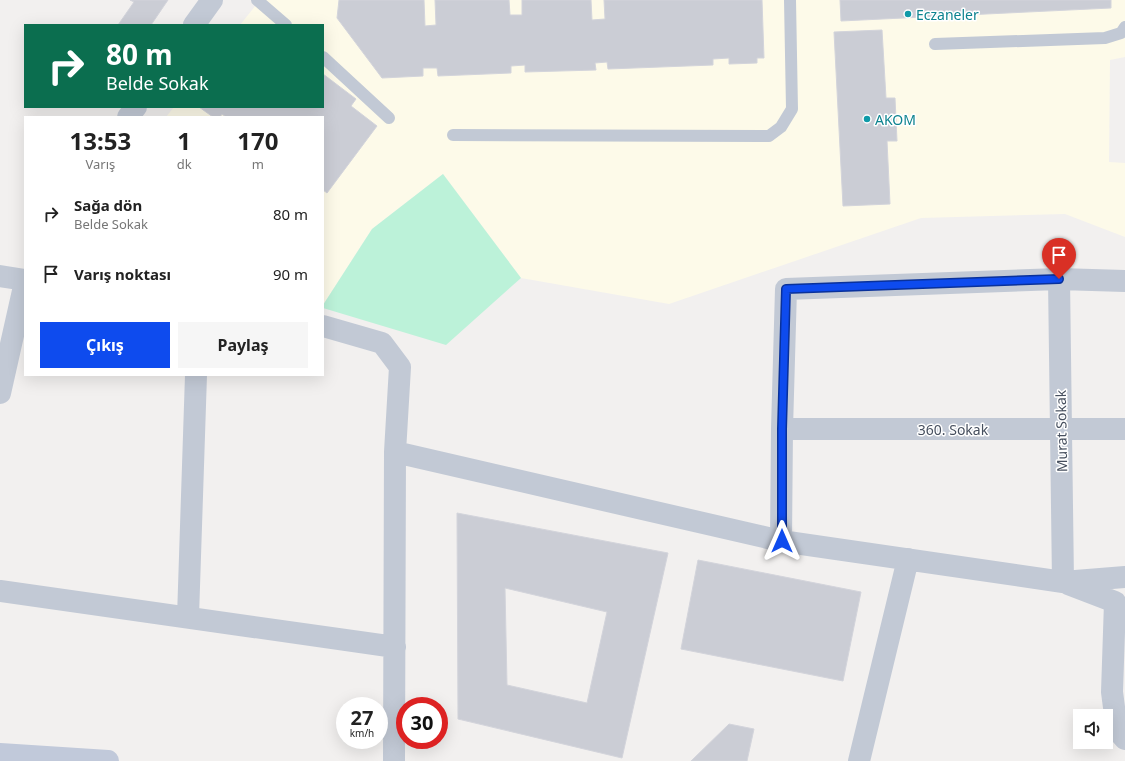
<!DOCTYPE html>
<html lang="tr">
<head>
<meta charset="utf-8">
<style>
	body { margin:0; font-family:"Noto Sans",sans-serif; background:#f6f6f6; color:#222; height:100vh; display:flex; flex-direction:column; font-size:15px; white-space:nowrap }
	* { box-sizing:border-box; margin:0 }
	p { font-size:13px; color:#767676 }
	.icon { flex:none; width:22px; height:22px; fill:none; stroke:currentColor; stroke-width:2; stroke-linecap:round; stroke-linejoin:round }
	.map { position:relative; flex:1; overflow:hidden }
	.drawer { position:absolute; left:24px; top:116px; width:300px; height:260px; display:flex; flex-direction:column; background:#fff; border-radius:0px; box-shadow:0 4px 16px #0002 }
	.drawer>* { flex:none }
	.hud { position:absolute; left:24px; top:24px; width:300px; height:84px; border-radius:0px; box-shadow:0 4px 16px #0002; background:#0b6e4f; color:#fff; overflow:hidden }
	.tools { position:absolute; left:1073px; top:709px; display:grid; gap:8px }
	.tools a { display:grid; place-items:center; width:40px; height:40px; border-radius:0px; background:#fff; box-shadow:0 4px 16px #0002; font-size:20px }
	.speed { position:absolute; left:336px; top:697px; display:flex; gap:8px; font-size:20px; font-weight:700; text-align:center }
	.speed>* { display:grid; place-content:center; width:52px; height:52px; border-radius:50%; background:#fff; box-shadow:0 4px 16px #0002; line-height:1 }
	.speed small { font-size:10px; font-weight:400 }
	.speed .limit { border:6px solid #d22; background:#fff; color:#111 }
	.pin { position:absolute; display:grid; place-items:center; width:34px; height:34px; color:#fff; margin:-41px -17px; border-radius:50% 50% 50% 0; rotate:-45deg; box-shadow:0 0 4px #0007 }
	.pin .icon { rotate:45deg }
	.me { position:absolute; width:44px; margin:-22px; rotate:0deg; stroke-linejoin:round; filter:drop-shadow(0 0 3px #0008) }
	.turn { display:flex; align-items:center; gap:14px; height:84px; padding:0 16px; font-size:18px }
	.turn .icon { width:52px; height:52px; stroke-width:2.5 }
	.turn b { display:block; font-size:28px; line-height:34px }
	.eta { display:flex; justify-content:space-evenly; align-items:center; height:68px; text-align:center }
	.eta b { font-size:24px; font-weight:700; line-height:28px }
	.button { display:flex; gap:8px; margin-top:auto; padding:8px 16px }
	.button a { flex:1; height:46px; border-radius:0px; background:#0e4bee; color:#fff; font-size:16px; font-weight:700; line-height:46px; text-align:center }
	.button a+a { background:#f6f6f6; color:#222 }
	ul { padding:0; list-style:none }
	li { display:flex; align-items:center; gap:12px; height:60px; padding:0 16px }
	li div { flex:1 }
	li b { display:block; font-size:15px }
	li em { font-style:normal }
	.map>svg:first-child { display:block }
</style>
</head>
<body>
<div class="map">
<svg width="1125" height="761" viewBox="0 0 1125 761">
	<rect width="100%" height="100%" fill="#f2f0ef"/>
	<!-- commercial -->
	<path fill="#fdfae9" d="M 260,0 L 1125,0 L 1125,57 L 1110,60 L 1109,162 L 1125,163 L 1125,237 L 1065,214 L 921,218 L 669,304 L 521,278 L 443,174 L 372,229 L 323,305 L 323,117 L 166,117 L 174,107 L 323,107 L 323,25 L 240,25 Z"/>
	<!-- green -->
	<path fill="#bcf2d9" d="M 443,174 L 521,278 L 446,345 L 323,308 L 323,305 L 372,229 Z"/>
	<!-- building -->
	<path fill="#cbcdd5" stroke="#d3d4db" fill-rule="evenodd" d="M 130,0 L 168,0 L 151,25 L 118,25 L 134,2 Z
		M 339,0 L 424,0 L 425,26 L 436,25 L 435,0 L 509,0 L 510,15 L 522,15 L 522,0 L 591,0 L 592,20 L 605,19 L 604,0 L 762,0 L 764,58 L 757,58 L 757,63 L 729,64 L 729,58 L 713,59 L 713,65 L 608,69 L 607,62 L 595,63 L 596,70 L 525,72 L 525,65 L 511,66 L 511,73 L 438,76 L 437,68 L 423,68 L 423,76 L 382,78 L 337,18 Z
		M 840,0 L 1111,0 L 1111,8 L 841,21 Z
		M 882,30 L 886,98 L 895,98 L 897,141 L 887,141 L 890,204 L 843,206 L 834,32 Z
		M 323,74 L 356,99 L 351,106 L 377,126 L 327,193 L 323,190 L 323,117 L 226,117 L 222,114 L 220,117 L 213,117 L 199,107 L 323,107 Z
		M 457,513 L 668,553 L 622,758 L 458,719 ZM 505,588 L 607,612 L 587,703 L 507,685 Z
		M 698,560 L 861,592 L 843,681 L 681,649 Z
		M 729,724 L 754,729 L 747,761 L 691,761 Z"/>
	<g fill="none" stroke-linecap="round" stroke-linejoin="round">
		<!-- service -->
		<path stroke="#c2c9d5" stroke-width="12" d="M 257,0 L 286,25
			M 935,44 L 1105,38 L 1121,33 L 1125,27
			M 323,57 L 389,118
			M 453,135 L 769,136 L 781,127 L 792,109 L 790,0"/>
		<!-- minor -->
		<path stroke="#c2c9d5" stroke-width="22" d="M 0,276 L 25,280
			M 1059,279 L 1063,582
			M 323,326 L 382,343 L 400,367 L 395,452 L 394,761
			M 782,429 L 1125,429
			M 395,452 L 781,541 L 1063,582 L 1125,577
			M 781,541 L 782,429 L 786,289 L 1059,279 L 1125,281
			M 1068,584 L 1115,602 L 1112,692 L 1117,730 L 1125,739
			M 0,591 L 395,647
			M 188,617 L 196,375
			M 859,761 L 908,559"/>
		<!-- tertiary -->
		<path stroke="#c2c9d5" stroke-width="22" d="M 194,25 L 212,0
			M 128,117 L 136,107
			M 0,393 L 25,282"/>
		<!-- secondary -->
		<path stroke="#c1c9da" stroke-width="22" d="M 0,754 L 108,761"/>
	</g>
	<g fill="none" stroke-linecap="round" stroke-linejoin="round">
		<!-- route casing -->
		<g stroke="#09319b" stroke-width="10">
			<path id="route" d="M 782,541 L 782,429 L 786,289 L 1059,279"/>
		</g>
		<!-- route -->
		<use href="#route" stroke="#0e4bee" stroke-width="7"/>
	</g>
	<!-- markers -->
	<g fill="#0f9aa8" stroke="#fff" stroke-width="1.5">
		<circle cx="908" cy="14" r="4"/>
		<circle cx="867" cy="119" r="4"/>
	</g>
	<g text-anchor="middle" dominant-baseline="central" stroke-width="3" stroke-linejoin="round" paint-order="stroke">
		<!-- culture labels -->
		<g font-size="14" fill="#0d838f" stroke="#fff" text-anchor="start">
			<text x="916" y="14">Eczaneler</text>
			<text x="875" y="119">AKOM</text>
		</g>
		<!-- street labels -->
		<g font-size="14" fill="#464f5e" stroke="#fff">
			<text x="953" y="429">360. Sokak</text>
			<text transform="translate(1061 431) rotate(-91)">Murat Sokak</text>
		</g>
	</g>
</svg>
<div class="tools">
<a><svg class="icon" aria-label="sound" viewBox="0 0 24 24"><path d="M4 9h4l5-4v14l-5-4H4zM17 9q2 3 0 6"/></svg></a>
</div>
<div class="speed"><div>27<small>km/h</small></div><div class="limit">30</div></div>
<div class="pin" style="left:1059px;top:279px;background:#d93025"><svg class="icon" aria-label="arrive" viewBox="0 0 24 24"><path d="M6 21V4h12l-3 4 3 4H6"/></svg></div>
<svg class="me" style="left:782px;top:541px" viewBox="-20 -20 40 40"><path d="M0-17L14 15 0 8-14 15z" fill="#0e4bee" stroke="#fff" stroke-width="4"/></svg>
<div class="hud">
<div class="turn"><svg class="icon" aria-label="right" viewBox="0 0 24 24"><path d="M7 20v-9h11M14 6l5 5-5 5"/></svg><div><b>80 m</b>Belde Sokak</div></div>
</div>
<section class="drawer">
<div class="eta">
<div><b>13:53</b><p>Varış</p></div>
<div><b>1</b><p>dk</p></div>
<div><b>170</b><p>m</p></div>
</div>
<ul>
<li><svg class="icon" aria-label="right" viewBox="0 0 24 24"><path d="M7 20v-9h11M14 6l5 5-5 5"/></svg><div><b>Sağa dön</b><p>Belde Sokak</p></div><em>80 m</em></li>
<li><svg class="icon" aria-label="arrive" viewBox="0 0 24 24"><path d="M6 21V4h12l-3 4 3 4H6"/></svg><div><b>Varış noktası</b></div><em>90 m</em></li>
</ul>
<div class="button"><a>Çıkış</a><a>Paylaş</a></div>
</section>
</div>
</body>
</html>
